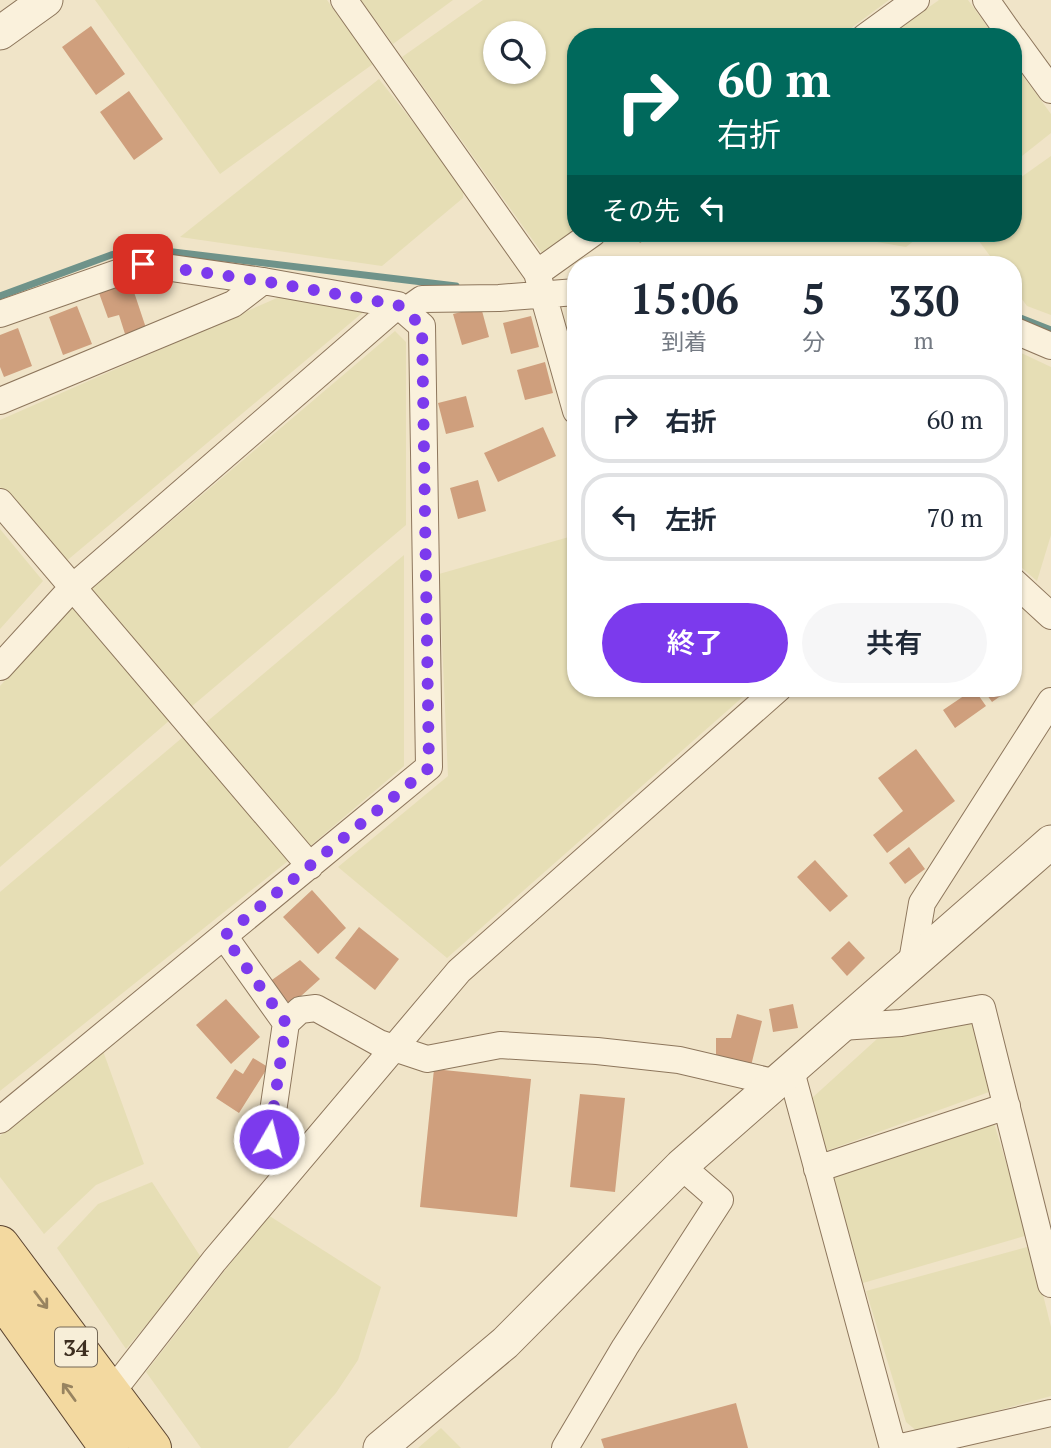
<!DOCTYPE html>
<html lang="ja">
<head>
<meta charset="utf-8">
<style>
	body { margin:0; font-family:"PT Serif","Noto Sans JP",serif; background:#f6f6f7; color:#1f2937; height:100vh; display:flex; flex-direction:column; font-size:26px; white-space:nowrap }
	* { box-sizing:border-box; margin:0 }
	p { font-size:23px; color:#747a83 }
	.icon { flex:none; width:38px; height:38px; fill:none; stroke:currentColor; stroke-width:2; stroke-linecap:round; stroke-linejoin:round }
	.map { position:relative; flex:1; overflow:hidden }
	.drawer { position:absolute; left:567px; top:256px; width:455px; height:441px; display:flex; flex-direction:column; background:#fff; border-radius:28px; box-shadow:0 2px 5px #0004 }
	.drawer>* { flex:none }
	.hud { position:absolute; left:567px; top:28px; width:455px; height:214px; border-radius:28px; box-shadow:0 2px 5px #0004; background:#00695c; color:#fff; overflow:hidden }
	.fabs { position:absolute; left:483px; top:21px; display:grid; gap:14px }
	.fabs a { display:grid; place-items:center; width:63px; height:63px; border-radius:50%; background:#fff; box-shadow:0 2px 5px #0004; font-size:35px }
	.pin { position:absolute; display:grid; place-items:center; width:60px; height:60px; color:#fff; margin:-30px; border-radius:14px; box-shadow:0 4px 10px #0006 }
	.me { position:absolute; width:77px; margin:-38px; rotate:8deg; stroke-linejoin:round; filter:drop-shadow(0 0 5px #0008) }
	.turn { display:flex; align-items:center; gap:24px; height:147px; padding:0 35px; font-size:32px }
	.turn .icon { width:91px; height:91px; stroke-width:2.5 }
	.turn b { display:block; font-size:49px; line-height:60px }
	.then { display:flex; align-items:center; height:66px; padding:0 35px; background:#0003; gap:14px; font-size:26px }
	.eta { display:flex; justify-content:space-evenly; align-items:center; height:119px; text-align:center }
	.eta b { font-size:42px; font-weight:600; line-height:49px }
	.action { display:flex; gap:14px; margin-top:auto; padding:14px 35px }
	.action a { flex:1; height:80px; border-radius:42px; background:#7c3aed; color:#fff; font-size:28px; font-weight:600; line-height:80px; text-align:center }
	.action a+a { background:#f6f6f7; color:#1f2937 }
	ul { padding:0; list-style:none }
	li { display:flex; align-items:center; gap:21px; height:88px; margin:0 14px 10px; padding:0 21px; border:4px solid #e0e1e3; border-radius:28px }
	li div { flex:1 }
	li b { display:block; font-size:26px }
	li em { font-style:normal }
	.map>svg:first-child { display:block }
</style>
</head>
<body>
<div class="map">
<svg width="1051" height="1448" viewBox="0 0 1051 1448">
	<rect width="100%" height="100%" fill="#f0e4c8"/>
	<!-- farmland -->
	<path fill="#e6deb5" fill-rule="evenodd" d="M 95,0 L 327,0 L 373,64 L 220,174 Z
		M 361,0 L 453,0 L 393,44 Z
		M 483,0 L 889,0 L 839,37 L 576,37 L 576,228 L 542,253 L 402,57 ZM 495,33 L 534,33 L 534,72 L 495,72 Z
		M 939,0 L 968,0 L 995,37 L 887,37 Z
		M 1013,62 L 1051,114 L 1051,133 L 1013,163 Z
		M 379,79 L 464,187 L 463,198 L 382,266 L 180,237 Z
		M 1051,156 L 1051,315 L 1027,306 L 1013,287 L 1013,264 L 996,264 L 973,233 L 1013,233 L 1013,183 Z
		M 865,233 L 924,233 L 906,247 L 871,241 Z
		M 286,294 L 367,309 L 64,563 L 0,487 L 0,420 Z
		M 395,331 L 406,342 L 406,525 L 191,707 L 89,591 Z
		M 1013,349 L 1051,367 L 1051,535 L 1037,581 L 1013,560 Z
		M 0,529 L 43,581 L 0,629 Z
		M 576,535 L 576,688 L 753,688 L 447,958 L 338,867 L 448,776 L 439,574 Z
		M 404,555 L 404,766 L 309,847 L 203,725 Z
		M 73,607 L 170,720 L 0,867 L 0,686 Z
		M 183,737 L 288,861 L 0,1091 L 0,892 Z
		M 973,1021 L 989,1092 L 826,1151 L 812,1098 L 877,1039 Z
		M 103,1051 L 144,1164 L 96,1185 L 44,1234 L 0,1177 L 0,1136 Z
		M 994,1123 L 1028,1235 L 863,1283 L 833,1176 Z
		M 152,1182 L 202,1259 L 126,1349 L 57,1248 L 98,1204 Z
		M 268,1215 L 381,1287 L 358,1360 L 336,1393 L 288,1448 L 201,1448 L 146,1372 Z
		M 1031,1246 L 1051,1327 L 1051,1396 L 918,1432 L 906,1422 L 866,1291 Z
		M 441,1428 L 461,1448 L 418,1448 Z"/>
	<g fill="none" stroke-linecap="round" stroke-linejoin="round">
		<!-- stream -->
		<path stroke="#6f938a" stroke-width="7" d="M 784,264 L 841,261 L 859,264
			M 0,296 L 111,255 L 140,248 L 456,286
			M 1013,315 L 1051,330"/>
	</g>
	<!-- building -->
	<path fill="#cf9f7d" d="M 91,26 L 125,74 L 96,95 L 62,47 Z
		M 129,91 L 163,139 L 134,160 L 100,112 Z
		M 632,233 L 656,233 L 640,243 Z
		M 127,271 L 146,328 L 125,334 L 119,315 L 108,318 L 95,282 Z
		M 77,306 L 92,344 L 63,355 L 49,317 Z
		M 481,307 L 489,337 L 462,345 L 453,314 Z
		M 531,316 L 539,347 L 511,354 L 503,323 Z
		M 18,328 L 32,366 L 4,377 L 0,367 L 0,335 Z
		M 545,362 L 553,393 L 525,400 L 517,370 Z
		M 466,396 L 474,427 L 446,434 L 438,403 Z
		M 543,427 L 556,456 L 498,482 L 484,453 Z
		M 478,480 L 486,511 L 458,519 L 450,488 Z
		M 982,688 L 1012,688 L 992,702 Z
		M 974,689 L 986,706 L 955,728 L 943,710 Z
		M 916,749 L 955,801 L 887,853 L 873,835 L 903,811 L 878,778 Z
		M 909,847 L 925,869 L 905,884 L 889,863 Z
		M 815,860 L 848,896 L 830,912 L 797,877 Z
		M 312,890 L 346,928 L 318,954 L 283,917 Z
		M 359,927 L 399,959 L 375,990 L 335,958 Z
		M 849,941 L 865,958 L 847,976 L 831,958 Z
		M 300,960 L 320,979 L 291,1005 L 269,982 Z
		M 226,999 L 260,1037 L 231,1064 L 196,1025 Z
		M 793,1004 L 798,1028 L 773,1032 L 769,1009 Z
		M 737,1014 L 762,1021 L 750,1070 L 716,1061 L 716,1038 L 731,1038 Z
		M 253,1058 L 268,1067 L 239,1113 L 216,1098 L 235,1069 L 243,1074 Z
		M 434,1069 L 531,1079 L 517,1217 L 420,1207 Z
		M 580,1094 L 625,1098 L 615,1192 L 570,1187 Z
		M 736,1403 L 748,1448 L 604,1448 L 601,1439 Z"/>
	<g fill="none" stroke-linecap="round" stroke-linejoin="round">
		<!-- minor casing -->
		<g stroke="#8d765c" stroke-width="28">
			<path id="minor" d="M 344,0 L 537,273 L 576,411
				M 986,0 L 1012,37
				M 865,37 L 916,0
				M 1013,38 L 1051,90
				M 537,273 L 593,233
				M 405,311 L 422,299 L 499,298 L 576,292
				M 0,314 L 143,264 L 263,281 L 398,305 L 422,326 L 429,767 L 0,1120
				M 1013,330 L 1051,346
				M 0,401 L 233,304 L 263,281
				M 0,502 L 310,866
				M 1013,581 L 1051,616
				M 0,667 L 73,587 L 398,305
				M 224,936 L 286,1023
				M 911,967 L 922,903 L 1051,701
				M 841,1027 L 901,1023 L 982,1008 L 1051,1284
				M 791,1071 L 893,1448
				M 293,1167 L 269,1139 L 286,1023 L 300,1010 L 316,1008 L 379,1043 L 427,1059 L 500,1045 L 597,1051 L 679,1060 L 777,1083
				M 817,1169 L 1007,1106
				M 111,1393 L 214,1261 L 459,971 L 779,688
				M 565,1448 L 625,1347 L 720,1200 L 681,1166
				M 897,1448 L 1051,1413"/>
		</g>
		<!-- tertiary casing -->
		<g stroke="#8d765c" stroke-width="35">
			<path id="tertiary" d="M 0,33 L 46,0
				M 380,1448 L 505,1343 L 681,1166 L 1051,842"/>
		</g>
		<!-- primary casing -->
		<g stroke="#5b4430" stroke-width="40">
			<path id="primary" d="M 0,1245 L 152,1448
				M 0,1295 L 109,1448"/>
		</g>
		<!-- minor -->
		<use href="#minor" stroke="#faf1dc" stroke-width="26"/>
		<!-- tertiary -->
		<use href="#tertiary" stroke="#faf1dc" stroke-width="33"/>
		<!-- primary -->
		<use href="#primary" stroke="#f3d9a0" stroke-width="38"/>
	</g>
	<!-- one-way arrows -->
	<defs><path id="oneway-shaft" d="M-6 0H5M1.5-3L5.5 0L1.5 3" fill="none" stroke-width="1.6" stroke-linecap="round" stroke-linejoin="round" transform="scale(1.75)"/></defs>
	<g stroke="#988460">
		<use href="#oneway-shaft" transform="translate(41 1300) rotate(53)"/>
		<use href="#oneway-shaft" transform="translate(69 1392) rotate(-126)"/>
	</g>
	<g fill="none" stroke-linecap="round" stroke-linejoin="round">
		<!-- route -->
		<path stroke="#7c3aed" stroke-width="12" stroke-dasharray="0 21.6" d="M 143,264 L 263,281 L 398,305 L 422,326 L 429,768 L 224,936 L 286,1023 L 269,1139"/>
	</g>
	<g text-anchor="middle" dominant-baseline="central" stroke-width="7" stroke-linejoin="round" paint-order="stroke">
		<!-- shield labels -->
		<rect fill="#f7eed8" stroke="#756857" stroke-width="2" x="55" y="1327.5" width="42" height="39" rx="5"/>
		<g font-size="23" font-weight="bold" fill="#3d2e20">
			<text x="76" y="1347">34</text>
		</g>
	</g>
</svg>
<div class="fabs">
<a><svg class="icon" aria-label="search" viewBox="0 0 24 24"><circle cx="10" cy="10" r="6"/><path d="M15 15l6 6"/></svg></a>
</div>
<div class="pin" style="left:143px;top:264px;background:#d93025"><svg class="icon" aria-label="arrive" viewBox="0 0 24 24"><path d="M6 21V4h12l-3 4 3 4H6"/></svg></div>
<svg class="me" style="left:269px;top:1139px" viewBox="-20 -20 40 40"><circle r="17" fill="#7c3aed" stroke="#fff" stroke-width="3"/><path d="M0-11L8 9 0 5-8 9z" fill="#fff"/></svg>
<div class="hud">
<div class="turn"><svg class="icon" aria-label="right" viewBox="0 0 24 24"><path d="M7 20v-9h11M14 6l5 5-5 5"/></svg><div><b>60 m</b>右折</div></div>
<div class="then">その先<svg class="icon" aria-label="left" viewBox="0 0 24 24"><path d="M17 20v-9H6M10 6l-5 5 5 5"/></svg></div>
</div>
<section class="drawer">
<div class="eta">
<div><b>15:06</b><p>到着</p></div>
<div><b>5</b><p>分</p></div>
<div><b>330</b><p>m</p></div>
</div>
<ul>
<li><svg class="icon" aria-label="right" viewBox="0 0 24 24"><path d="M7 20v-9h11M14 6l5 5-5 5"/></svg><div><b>右折</b></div><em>60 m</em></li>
<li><svg class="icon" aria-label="left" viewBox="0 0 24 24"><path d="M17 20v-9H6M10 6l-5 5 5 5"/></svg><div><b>左折</b></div><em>70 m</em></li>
</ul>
<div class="action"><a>終了</a><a>共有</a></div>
</section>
</div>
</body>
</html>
